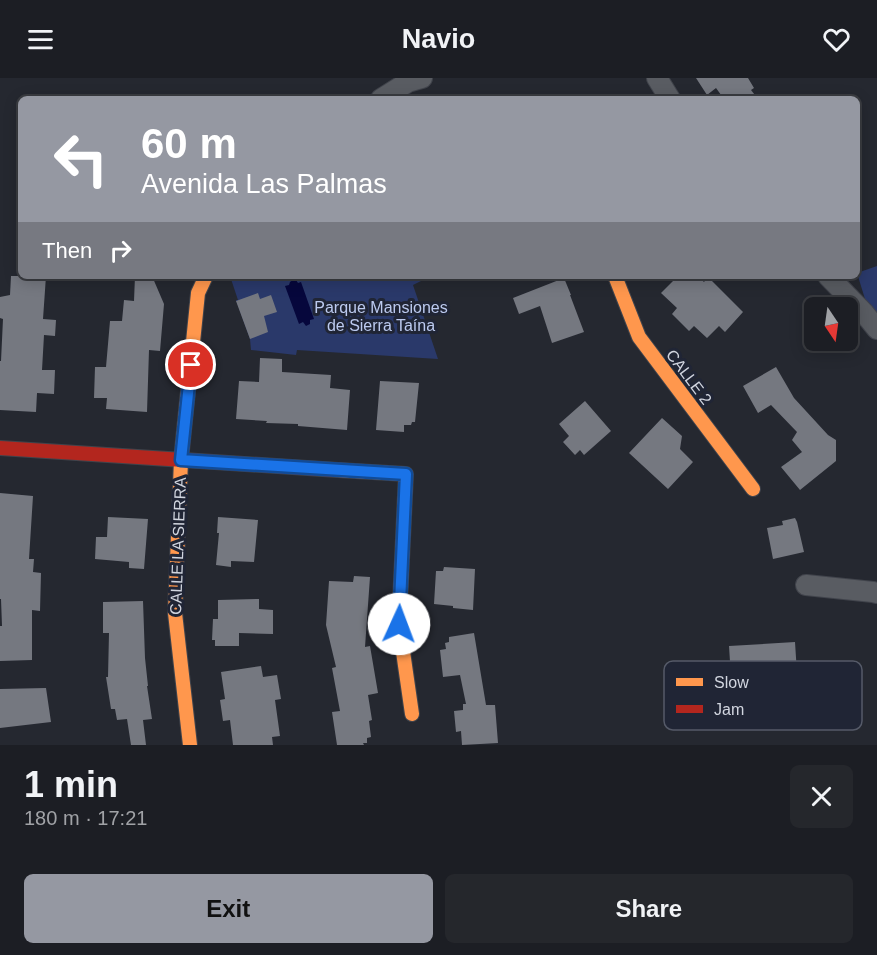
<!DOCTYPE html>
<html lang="en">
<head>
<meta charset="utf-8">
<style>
	body { margin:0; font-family:Arial,sans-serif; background:#25272c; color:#f1f3f6; height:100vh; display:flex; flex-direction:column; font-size:22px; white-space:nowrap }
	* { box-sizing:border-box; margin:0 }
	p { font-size:20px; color:#a0a2a6 }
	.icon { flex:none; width:33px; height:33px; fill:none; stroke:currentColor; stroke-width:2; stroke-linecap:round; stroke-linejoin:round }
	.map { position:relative; height:667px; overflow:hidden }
	.drawer { display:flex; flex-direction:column; background:#1c1e24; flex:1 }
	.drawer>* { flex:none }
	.top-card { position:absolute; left:18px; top:18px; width:842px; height:183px; border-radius:9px; box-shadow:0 3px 15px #0003,0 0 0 2px #3a3c41; background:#9598a2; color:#fff; overflow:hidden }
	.needle { width:39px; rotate:167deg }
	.buttons { position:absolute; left:804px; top:219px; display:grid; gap:12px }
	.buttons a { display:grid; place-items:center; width:54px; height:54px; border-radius:9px; background:#1c1e24; box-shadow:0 3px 15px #0003,0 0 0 2px #3a3c41; font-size:30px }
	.pin { position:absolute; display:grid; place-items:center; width:51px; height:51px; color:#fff; margin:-26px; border:3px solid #fff; border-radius:50%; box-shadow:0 2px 6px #0007 }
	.me { position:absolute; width:66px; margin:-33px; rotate:2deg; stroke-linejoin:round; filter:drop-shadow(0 0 4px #0008) }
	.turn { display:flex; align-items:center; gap:21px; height:126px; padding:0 24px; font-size:27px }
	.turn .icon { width:78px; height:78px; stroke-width:2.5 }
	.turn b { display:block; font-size:42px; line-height:51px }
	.then { display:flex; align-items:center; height:57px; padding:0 24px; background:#0003; gap:12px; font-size:22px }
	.round { display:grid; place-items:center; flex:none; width:63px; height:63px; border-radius:9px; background:#25272c }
	.head { display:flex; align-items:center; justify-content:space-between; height:102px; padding:0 24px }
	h1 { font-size:36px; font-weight:700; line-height:45px }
	.cta { display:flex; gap:12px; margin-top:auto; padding:12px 24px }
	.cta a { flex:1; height:69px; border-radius:9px; background:#9598a2; color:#111; font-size:24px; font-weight:700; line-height:69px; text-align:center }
	.cta a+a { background:#25272c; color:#f1f3f6 }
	header { display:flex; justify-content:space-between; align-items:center; height:78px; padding:0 24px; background:#1c1e24; font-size:27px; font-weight:700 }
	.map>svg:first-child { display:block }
</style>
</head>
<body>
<header><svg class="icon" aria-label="menu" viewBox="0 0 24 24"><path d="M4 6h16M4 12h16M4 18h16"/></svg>Navio<svg class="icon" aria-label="heart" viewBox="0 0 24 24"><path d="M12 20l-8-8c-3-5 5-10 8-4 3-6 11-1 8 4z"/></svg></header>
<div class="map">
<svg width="877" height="667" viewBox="0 0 877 667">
	<rect width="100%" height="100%" fill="#252830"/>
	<!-- green -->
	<path fill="#2a396a" d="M 877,188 L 877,236 L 865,221 L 857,195 Z
		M 230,198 L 431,198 L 413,207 L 438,281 L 297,272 L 296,277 L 251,272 L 250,261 L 236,222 L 238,222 Z"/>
	<!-- water -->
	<path fill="#06073c" d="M 293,202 L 296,202 L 298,205 L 301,204 L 314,241 L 310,242 L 310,246 L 306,248 L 303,244 L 299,246 L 285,208 L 289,207 L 290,204 Z"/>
	<!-- building -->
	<path fill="#757880" d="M 696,0 L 748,0 L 754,10 L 751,12 L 758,21 L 724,21 L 716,10 L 707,17 Z
		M 11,198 L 46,198 L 43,241 L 56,242 L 55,258 L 44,257 L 42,292 L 55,292 L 54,316 L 37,315 L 36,334 L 0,332 L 0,283 L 1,283 L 3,241 L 0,240 L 0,219 L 10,217 Z
		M 135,198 L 152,198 L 164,226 L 160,273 L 149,272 L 147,334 L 106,331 L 107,320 L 94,320 L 95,289 L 106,289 L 110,243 L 122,243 L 124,222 L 134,223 Z
		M 678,198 L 698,198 L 704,204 L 708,199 L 743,234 L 725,254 L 719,248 L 707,260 L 694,248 L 689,253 L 672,236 L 677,230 L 661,215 Z
		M 564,200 L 571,217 L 570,217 L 584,254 L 552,265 L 540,228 L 519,236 L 513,220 Z
		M 258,215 L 260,221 L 271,217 L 277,234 L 264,238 L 268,254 L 250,261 L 236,223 Z
		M 260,280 L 282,281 L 282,294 L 331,297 L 330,310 L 350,312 L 347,352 L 298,348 L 298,346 L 266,345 L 267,343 L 236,341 L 239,303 L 259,304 Z
		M 776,289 L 794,320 L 828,357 L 836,362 L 836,383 L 800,412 L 781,389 L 802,374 L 792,362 L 797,354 L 771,327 L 758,335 L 743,308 Z
		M 380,303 L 419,305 L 415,344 L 412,344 L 411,347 L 404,347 L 404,354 L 376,352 Z
		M 585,323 L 611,353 L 584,377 L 580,372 L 575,377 L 563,364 L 569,358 L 559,346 Z
		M 662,340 L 682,358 L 680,371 L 693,384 L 668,411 L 629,375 Z
		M 0,415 L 33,418 L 29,481 L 34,481 L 33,494 L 41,495 L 40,533 L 32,532 L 32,582 L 0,583 L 0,548 L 2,548 L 1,521 L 0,521 Z
		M 108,439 L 148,441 L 144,491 L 129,490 L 129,484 L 95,481 L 96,459 L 107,459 Z
		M 218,439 L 258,442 L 254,484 L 231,483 L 231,489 L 216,487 L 219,455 L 217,455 Z
		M 795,440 L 797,444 L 804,474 L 773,481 L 767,450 L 783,447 L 782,443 Z
		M 444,489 L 475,491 L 473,532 L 453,530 L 453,528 L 434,526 L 436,493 L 443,493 Z
		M 354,498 L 370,499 L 365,569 L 370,568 L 378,615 L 368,617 L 372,642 L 369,643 L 371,659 L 367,660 L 367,665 L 363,665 L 364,667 L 337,667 L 332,634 L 340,633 L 332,590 L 336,589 L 326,547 L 329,503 L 353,504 Z
		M 259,521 L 259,531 L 273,532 L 273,556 L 239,555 L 239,568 L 215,568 L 215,562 L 212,562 L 213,541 L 218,541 L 218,522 Z
		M 143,523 L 145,580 L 148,608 L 147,608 L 152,641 L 143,642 L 146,667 L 131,667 L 127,641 L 117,642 L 115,631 L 111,631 L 106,599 L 108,599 L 109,555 L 103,555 L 103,524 Z
		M 474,555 L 486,627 L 495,627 L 498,665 L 462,667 L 461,653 L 456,654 L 454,633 L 463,632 L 463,626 L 466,626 L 460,597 L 443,599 L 440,572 L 446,571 L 445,565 L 449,564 L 449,559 Z
		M 795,564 L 798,611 L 732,615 L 729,568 Z
		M 261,588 L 263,599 L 277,597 L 281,621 L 275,622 L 280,658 L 272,659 L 273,667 L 233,667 L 230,642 L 223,643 L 220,622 L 225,621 L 221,594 Z
		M 46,610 L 51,644 L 0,650 L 0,611 Z"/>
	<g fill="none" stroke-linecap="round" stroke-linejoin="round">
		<!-- street casing -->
		<g stroke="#41444c" stroke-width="22">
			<path id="street" d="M 657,0 L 670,21
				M 381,21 L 408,4 L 422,0
				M 828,198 L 864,235 L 877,251
				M 806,507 L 873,514 L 877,515"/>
		</g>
		<!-- slow casing -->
		<g stroke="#41444c" stroke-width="16">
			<path id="slow" d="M 615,198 L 639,259 L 753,411
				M 338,392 L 406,396 L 399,546 L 412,636
				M 190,667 L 175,535 L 181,382 L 198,215 L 206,198"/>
		</g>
		<!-- jam casing -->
		<g stroke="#41444c" stroke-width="16">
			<path id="jam" d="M 0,370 L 338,392"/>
		</g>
		<!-- street -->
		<use href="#street" stroke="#595c62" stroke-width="20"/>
		<!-- slow -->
		<use href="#slow" stroke="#ff974d" stroke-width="14"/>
		<!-- jam -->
		<use href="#jam" stroke="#b3261e" stroke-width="14"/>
	</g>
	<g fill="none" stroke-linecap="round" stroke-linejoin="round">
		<!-- route casing -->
		<g stroke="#114b97" stroke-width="15">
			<path id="route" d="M 191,287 L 181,382 L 406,396 L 399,546"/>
		</g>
		<!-- route -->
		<use href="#route" stroke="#1a73e8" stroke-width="10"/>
	</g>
	<g text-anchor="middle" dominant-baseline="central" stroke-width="6" stroke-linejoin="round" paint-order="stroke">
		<!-- park labels -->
		<g font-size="16" fill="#bccaef" stroke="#202535">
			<text x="381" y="229">Parque Mansiones<tspan x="381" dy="18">de Sierra Taína</tspan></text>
		</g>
		<!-- street labels -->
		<g font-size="16" fill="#d1d5df" stroke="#202535">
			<text transform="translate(689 299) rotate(53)">CALLE 2</text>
			<text transform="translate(178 468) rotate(-88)">CALLE LA SIERRA</text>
		</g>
	</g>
	<!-- legend -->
	<rect x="664" y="583" width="198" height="69" rx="9" fill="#202535" stroke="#555a68" stroke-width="1.5"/>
	<rect x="676" y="600" width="27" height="8" fill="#ff974d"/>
	<rect x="676" y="627" width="27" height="8" fill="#b3261e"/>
	<g font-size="16" fill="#d1d5df">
		<text x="714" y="610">Slow</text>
		<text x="714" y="637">Jam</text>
	</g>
</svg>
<div class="buttons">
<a><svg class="needle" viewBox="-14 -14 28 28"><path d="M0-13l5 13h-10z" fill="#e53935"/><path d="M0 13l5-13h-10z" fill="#a0a2a6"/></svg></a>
</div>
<div class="pin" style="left:191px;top:287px;background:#d93025"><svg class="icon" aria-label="arrive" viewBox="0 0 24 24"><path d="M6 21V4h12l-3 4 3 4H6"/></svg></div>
<svg class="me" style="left:399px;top:546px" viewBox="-20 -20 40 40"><circle r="19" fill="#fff"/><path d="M0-13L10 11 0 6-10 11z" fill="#1a73e8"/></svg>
<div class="top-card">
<div class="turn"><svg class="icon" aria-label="left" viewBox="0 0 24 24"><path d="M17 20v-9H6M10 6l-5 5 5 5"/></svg><div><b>60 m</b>Avenida Las Palmas</div></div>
<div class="then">Then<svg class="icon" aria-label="right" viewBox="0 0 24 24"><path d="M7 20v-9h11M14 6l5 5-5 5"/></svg></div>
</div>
</div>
<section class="drawer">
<div class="head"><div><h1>1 min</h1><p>180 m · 17:21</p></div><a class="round"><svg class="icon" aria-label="close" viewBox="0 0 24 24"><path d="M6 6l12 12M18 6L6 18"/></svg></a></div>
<div class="cta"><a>Exit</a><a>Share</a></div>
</section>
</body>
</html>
